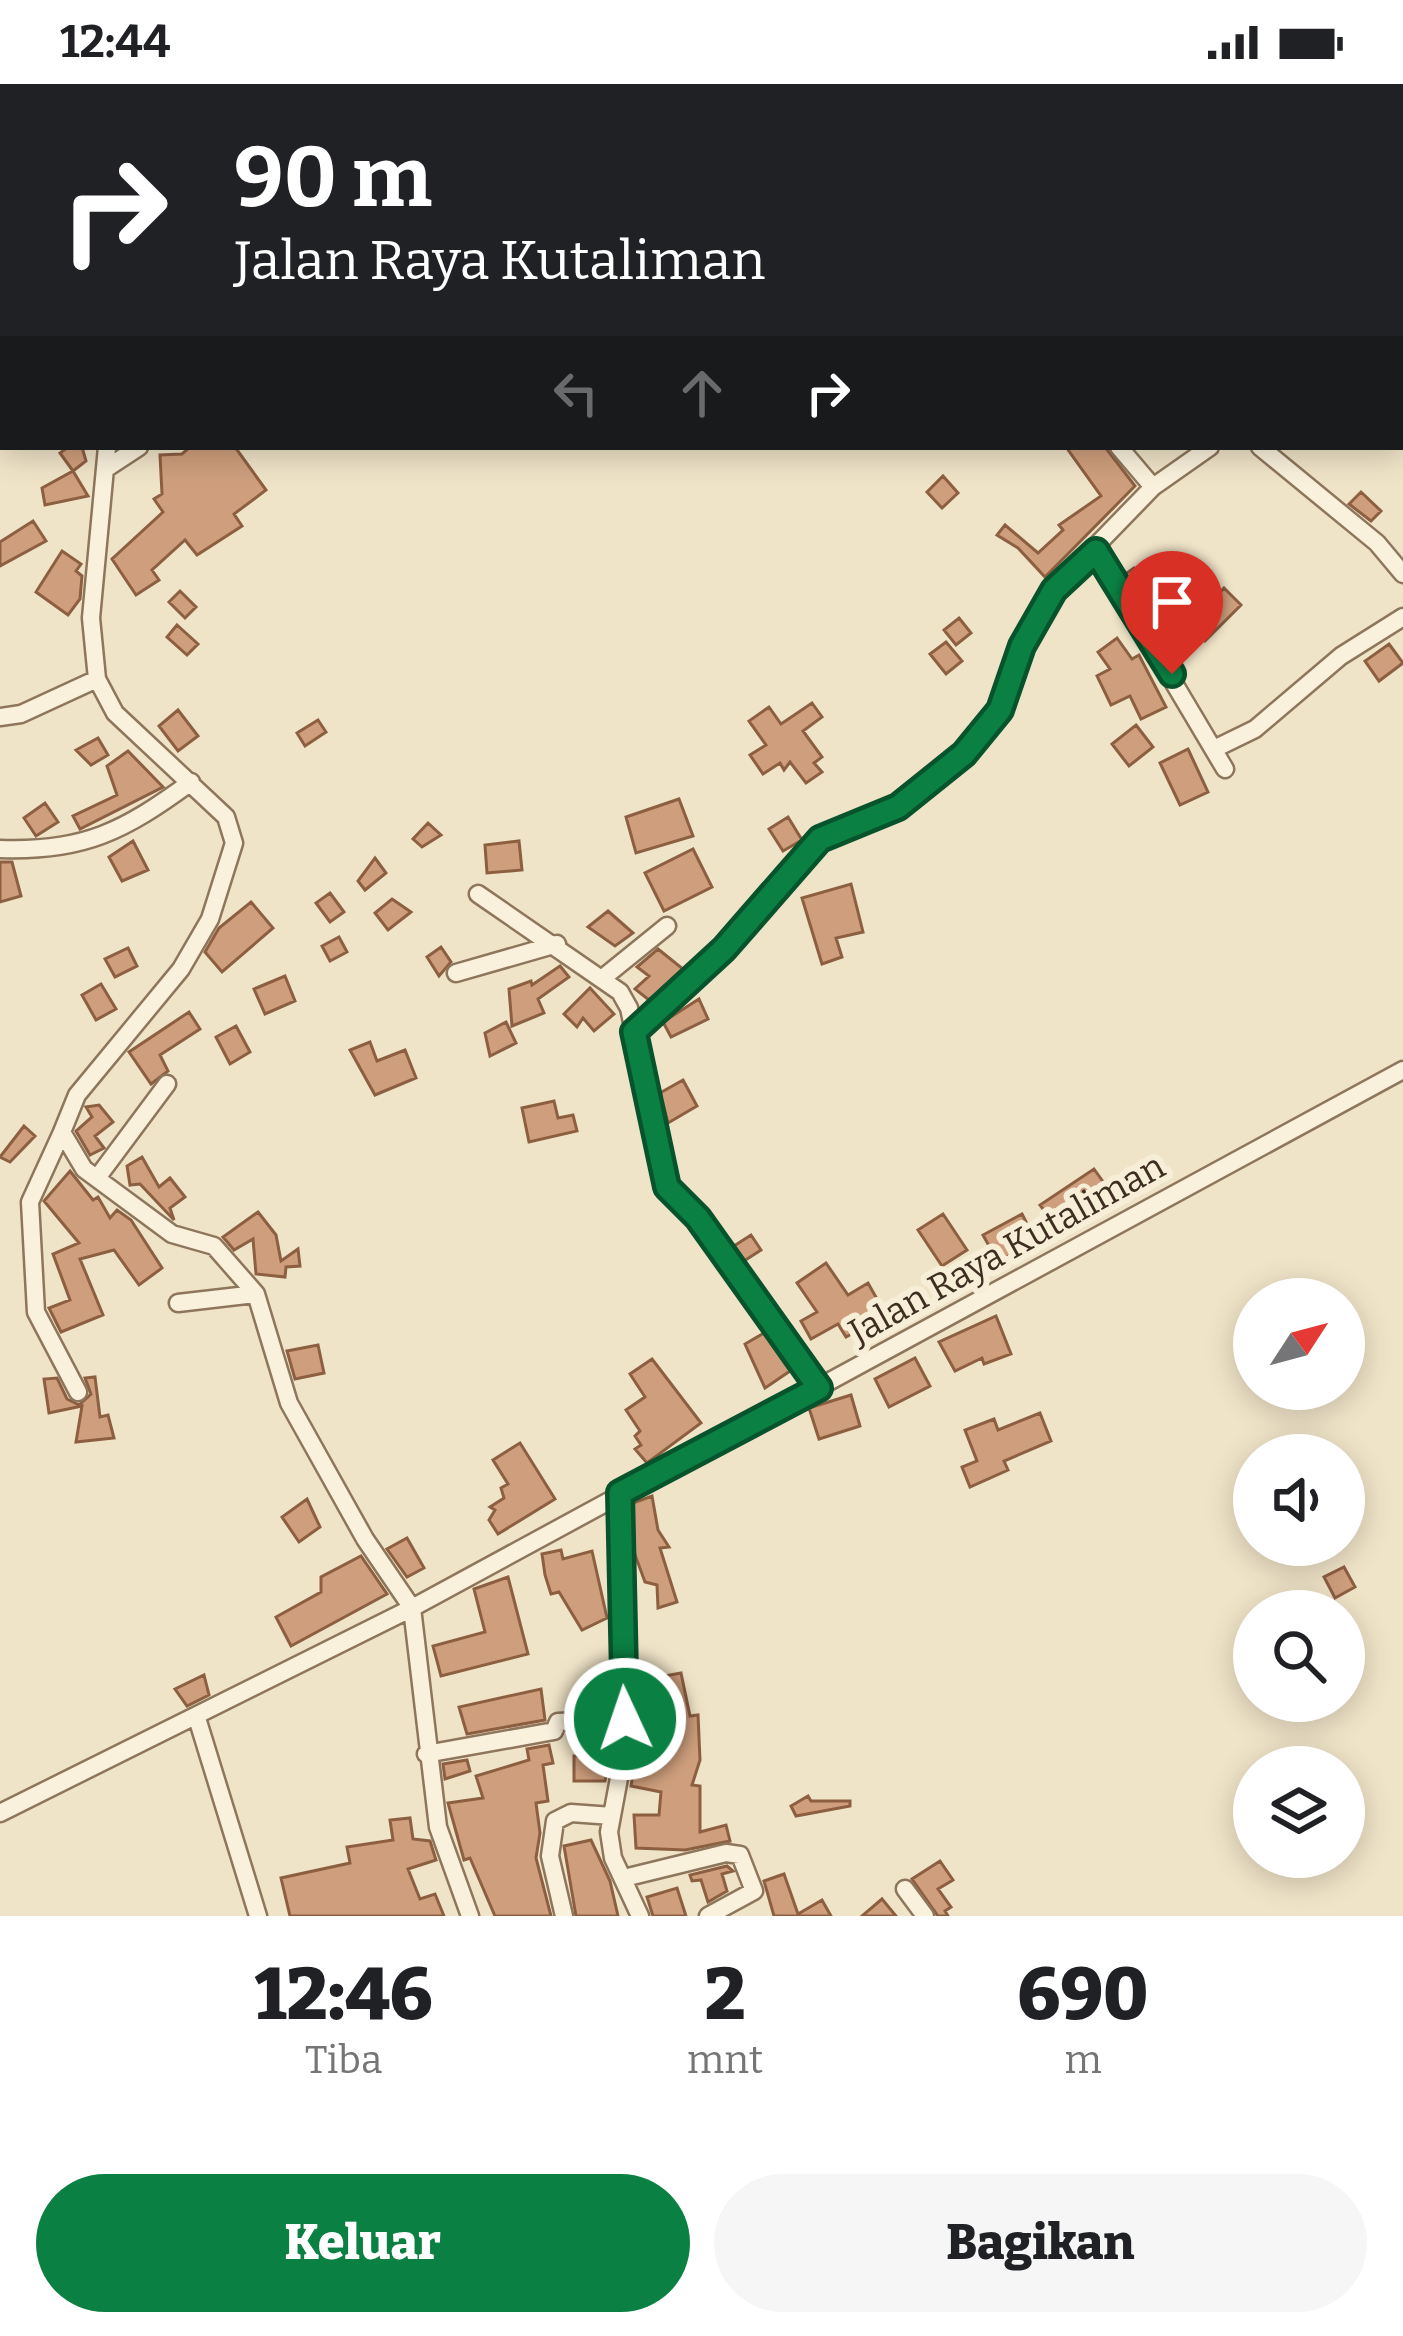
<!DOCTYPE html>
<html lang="id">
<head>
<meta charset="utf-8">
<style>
	body { margin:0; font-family:Bitter,serif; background:#f6f6f6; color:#202124; height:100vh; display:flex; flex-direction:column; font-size:45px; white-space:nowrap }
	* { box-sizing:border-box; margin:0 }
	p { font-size:39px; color:#757577 }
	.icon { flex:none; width:66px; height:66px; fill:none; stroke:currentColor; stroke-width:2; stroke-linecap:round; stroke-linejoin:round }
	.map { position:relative; height:1832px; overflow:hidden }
	.sheet { display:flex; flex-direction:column; background:#fff; flex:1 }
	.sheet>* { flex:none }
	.top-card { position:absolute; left:0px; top:0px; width:1404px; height:366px; box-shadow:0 6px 30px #0003; background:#202124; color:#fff; overflow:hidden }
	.needle { width:78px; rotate:54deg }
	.controls { position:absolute; left:1233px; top:1194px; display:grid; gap:24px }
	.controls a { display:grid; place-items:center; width:132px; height:132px; border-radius:50%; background:#fff; box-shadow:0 6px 30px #0003; font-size:60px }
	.pin { position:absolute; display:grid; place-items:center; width:102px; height:102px; color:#fff; margin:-123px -51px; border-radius:50% 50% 50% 0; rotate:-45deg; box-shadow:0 0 12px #0007 }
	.pin .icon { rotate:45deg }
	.me { position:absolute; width:132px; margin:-66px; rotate:357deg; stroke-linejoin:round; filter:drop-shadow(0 0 9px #0008) }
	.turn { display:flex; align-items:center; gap:42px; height:252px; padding:0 36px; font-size:54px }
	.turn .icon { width:156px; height:156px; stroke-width:2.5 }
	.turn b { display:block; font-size:84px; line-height:102px }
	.lanes { display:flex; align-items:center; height:114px; padding:0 36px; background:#0003; justify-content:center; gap:60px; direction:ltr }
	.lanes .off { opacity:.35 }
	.eta { display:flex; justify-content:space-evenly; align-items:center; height:204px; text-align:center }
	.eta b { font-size:72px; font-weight:800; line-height:84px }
	.cta { display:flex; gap:24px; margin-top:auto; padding:24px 36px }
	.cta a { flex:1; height:138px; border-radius:72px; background:#0b8043; color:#fff; font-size:48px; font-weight:800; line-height:138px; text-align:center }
	.cta a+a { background:#f6f6f6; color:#202124 }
	.status { display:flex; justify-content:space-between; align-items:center; height:84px; padding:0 60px; background:#fff; direction:ltr }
	.status svg { height:33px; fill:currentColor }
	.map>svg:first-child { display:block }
</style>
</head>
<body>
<div class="status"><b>12:44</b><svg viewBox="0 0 49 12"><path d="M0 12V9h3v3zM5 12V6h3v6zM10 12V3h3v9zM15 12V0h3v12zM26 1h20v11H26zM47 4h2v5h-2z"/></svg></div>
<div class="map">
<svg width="1403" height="1832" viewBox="0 0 1403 1832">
	<rect width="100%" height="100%" fill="#f0e4c8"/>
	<!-- building -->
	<path fill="#cf9f7d" stroke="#8d5f41" stroke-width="3" d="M 68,363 L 82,363 L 86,377 L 73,387 L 60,369 Z
		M 190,363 L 235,363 L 266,406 L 234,430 L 242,442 L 197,471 L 185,456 L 152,486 L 159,496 L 136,511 L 112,475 L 163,428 L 154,415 L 162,410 L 160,371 L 182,370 Z
		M 1066,363 L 1105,363 L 1135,402 L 1045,493 L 1018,464 L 997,451 L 1005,441 L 1038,469 L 1063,446 L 1059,441 L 1101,412 Z
		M 73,387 L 88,412 L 45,421 L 42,404 Z
		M 943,392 L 958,409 L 942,424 L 927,408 Z
		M 1361,408 L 1381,427 L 1371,437 L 1349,420 Z
		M 33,437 L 46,457 L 0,482 L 0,458 Z
		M 62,467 L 81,480 L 76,487 L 82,492 L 80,515 L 68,531 L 36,508 Z
		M 1134,484 L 1150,505 L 1138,513 L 1124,491 Z
		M 1224,504 L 1241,521 L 1205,557 L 1189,541 Z
		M 180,507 L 196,523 L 185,534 L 169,518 Z
		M 959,534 L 971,549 L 956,561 L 944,546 Z
		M 177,541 L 198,560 L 187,571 L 167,553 Z
		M 1117,554 L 1132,575 L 1139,571 L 1166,623 L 1141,635 L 1130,612 L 1111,621 L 1097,592 L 1110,585 L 1098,568 Z
		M 946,558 L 962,577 L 946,590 L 930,570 Z
		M 1389,560 L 1403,579 L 1379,597 L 1365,577 Z
		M 812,619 L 822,633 L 803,647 L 822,673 L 814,679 L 822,688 L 806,699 L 790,678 L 784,686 L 780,679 L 763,690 L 750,671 L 766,661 L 749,637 L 769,623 L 781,640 Z
		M 178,626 L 198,652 L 178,667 L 159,642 Z
		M 318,636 L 326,648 L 305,662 L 297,649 Z
		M 1136,641 L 1153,663 L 1129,682 L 1112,660 Z
		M 98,654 L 108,671 L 91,681 L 76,666 Z
		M 1188,665 L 1208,708 L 1180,721 L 1160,679 Z
		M 128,667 L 163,703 L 80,745 L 73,732 L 117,711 L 107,682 Z
		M 679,715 L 693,752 L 636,769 L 626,733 Z
		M 45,719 L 58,738 L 36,752 L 24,734 Z
		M 788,733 L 802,756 L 783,767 L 769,745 Z
		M 428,739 L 441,751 L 422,763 L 413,755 Z
		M 133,757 L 148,786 L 122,797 L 109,773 Z
		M 519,757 L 522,786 L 487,789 L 485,761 Z
		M 693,765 L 712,803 L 664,827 L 645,789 Z
		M 375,774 L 386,789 L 365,806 L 358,797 Z
		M 0,778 L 12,778 L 21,812 L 0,818 Z
		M 851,800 L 863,848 L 836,854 L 842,873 L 822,880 L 802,814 Z
		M 330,809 L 344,828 L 330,838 L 316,819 Z
		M 392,815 L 411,828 L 388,846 L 375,829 Z
		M 251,818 L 273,844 L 222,888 L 205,868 L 219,844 Z
		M 608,827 L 633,849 L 615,862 L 588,843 Z
		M 339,853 L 347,868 L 330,877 L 322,862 Z
		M 441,863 L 451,878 L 439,892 L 427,873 Z
		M 128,864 L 137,882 L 115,893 L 105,875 Z
		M 658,865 L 683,885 L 649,916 L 635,905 L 649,892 L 637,883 Z
		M 560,882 L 569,893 L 538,915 L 544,929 L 512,942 L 509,905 L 531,897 L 532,901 Z
		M 285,892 L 295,917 L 265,930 L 254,905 Z
		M 101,900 L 116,925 L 96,936 L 82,911 Z
		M 590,904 L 614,930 L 594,947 L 583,934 L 577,943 L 564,930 Z
		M 699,915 L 708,935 L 671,953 L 663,938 Z
		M 189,928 L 200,945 L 160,971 L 168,987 L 151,1000 L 129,968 Z
		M 506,938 L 516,959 L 490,972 L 485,949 Z
		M 236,942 L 250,968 L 230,980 L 216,953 Z
		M 370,958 L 377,977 L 405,966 L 416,994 L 375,1011 L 350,966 Z
		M 683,996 L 697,1022 L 668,1039 L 660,1009 Z
		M 554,1017 L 558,1034 L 573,1031 L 577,1047 L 529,1058 L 522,1024 Z
		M 99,1021 L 113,1038 L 95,1052 L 104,1064 L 90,1071 L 76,1047 L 92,1033 L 86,1023 Z
		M 24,1042 L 35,1052 L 10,1078 L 0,1073 Z
		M 142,1073 L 159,1103 L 170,1094 L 185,1113 L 170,1124 L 174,1136 L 140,1100 L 130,1101 L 127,1082 Z
		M 1094,1085 L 1114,1113 L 1059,1146 L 1040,1121 Z
		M 70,1087 L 93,1116 L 98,1113 L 110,1134 L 117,1126 L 131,1136 L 162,1184 L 139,1201 L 114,1166 L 80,1175 L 103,1231 L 61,1248 L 49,1224 L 70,1216 L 53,1170 L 79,1159 L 44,1117 Z
		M 258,1128 L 276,1151 L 281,1177 L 298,1165 L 300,1182 L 286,1183 L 285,1193 L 256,1190 L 253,1155 L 234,1166 L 223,1153 Z
		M 943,1130 L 967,1166 L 942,1182 L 918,1146 Z
		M 1022,1130 L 1036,1157 L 998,1178 L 983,1151 Z
		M 751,1151 L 761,1166 L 744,1177 L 734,1162 Z
		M 826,1179 L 848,1211 L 868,1199 L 886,1231 L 846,1253 L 838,1240 L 811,1255 L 801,1237 L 817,1228 L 797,1199 Z
		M 996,1232 L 1011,1270 L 984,1280 L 982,1274 L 955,1287 L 939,1258 Z
		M 764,1249 L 790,1287 L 765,1304 L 745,1260 Z
		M 318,1261 L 324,1289 L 295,1295 L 287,1267 Z
		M 915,1274 L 930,1302 L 889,1323 L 875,1295 Z
		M 652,1275 L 701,1339 L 647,1379 L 635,1365 L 641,1361 L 635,1352 L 640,1347 L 626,1326 L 645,1313 L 630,1290 Z
		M 95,1293 L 100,1333 L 108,1331 L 114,1354 L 76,1358 L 82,1322 L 49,1329 L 44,1295 L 57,1294 L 67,1315 L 79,1321 L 91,1310 L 85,1294 Z
		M 851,1311 L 860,1342 L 819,1355 L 809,1324 Z
		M 1040,1329 L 1051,1357 L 1004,1377 L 1008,1386 L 970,1403 L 962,1383 L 977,1377 L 965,1346 L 994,1335 L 998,1346 Z
		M 520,1359 L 555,1415 L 498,1450 L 489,1436 L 495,1426 L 490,1423 L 504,1414 L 501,1404 L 508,1400 L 493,1376 Z
		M 652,1412 L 658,1446 L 669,1463 L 660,1464 L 677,1518 L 658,1524 L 657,1501 L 645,1498 L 634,1468 L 633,1419 Z
		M 307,1415 L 320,1443 L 299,1458 L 282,1433 Z
		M 407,1454 L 424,1484 L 407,1493 L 387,1465 Z
		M 561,1466 L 563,1475 L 592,1467 L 607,1534 L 582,1546 L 559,1508 L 551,1510 L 545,1491 L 542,1470 Z
		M 361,1472 L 387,1510 L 291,1562 L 276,1533 L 321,1508 L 321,1493 Z
		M 1344,1483 L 1355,1503 L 1335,1514 L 1324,1493 Z
		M 508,1493 L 528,1570 L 441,1592 L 433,1562 L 485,1548 L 474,1505 Z
		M 681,1589 L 690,1632 L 698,1631 L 700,1676 L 692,1701 L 700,1702 L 700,1748 L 726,1741 L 730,1757 L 685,1766 L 636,1764 L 634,1731 L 659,1731 L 661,1708 L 631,1702 L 636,1674 L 644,1676 L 642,1634 L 663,1633 L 637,1597 Z
		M 204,1591 L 209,1611 L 187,1622 L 175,1605 Z
		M 541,1605 L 545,1636 L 467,1650 L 459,1623 Z
		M 606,1606 L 608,1623 L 579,1624 L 577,1609 Z
		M 549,1661 L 553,1679 L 543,1681 L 548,1717 L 536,1719 L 540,1749 L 536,1774 L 551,1832 L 495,1832 L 470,1774 L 464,1776 L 448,1719 L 483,1714 L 476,1692 L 529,1676 L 527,1665 Z
		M 574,1672 L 610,1672 L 605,1697 L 574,1697 Z
		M 467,1676 L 470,1687 L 445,1695 L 443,1680 Z
		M 808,1712 L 811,1717 L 850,1717 L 850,1722 L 796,1732 L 791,1722 Z
		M 410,1734 L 413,1755 L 430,1757 L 436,1776 L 408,1785 L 420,1815 L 435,1810 L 444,1832 L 290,1832 L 281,1794 L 350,1779 L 347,1763 L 393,1756 L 390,1736 Z
		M 591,1756 L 610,1797 L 618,1832 L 576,1832 L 564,1762 Z
		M 940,1777 L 953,1796 L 938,1805 L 951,1823 L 945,1827 L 948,1832 L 938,1832 L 912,1795 Z
		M 727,1782 L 733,1787 L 722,1790 L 727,1807 L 708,1818 L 701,1796 L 692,1797 L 690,1791 Z
		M 784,1790 L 798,1830 L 822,1816 L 831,1832 L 774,1832 L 764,1797 Z
		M 677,1804 L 686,1832 L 653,1832 L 647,1813 Z
		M 882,1815 L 896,1832 L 862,1832 Z"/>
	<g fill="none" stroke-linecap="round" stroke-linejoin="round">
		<!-- minor casing -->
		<g stroke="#8d765c" stroke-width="21">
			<path id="minor" d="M 0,80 L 3,85
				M 107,363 L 91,534 L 97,595 L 115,629 L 226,733 L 234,759 L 210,835 L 181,885 L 77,1011 L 62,1048 L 84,1085 L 172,1150 L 214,1162 L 256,1210 L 289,1319 L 365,1455 L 412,1524 L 438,1743 L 470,1832
				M 1119,363 L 1153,403
				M 1260,363 L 1377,459 L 1403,490
				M 107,384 L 139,363
				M 1096,468 L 1225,685
				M 0,633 L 21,630 L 97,595
				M 1214,665 L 1255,645 L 1341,572 L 1403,533
				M 0,765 C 84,768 124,747 191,698
				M 478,810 L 620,908 L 629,924 L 667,1103 L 698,1134 L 819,1304
				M 456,889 L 557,860
				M 604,893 L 667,842
				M 633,948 L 724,865 L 820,755 L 898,723 L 964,670 L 1000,626 L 1022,562 L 1054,505 L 1153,403 L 1210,363
				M 62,1048 L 30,1118 L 36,1228 L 78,1308
				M 97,1094 L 167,1000
				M 178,1219 L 256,1210
				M 620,1409 L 624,1667 L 609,1748 L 613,1774 L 640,1832
				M 197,1634 L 258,1832
				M 426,1670 L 554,1647 L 558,1638 L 625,1635
				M 0,1729 L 412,1524 L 1403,986
				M 624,1794 L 726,1769 L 740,1771 L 754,1807 L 708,1832
				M 905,1805 L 925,1832
				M 564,1832 L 550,1772 L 555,1737 L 571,1729 L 612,1732"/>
		</g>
		<!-- minor -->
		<use href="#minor" stroke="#faf1dc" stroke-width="16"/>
	</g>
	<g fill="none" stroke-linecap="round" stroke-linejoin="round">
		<!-- route casing -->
		<g stroke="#07532c" stroke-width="30">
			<path id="route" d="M 625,1635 L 620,1409 L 819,1304 L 698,1134 L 667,1103 L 634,948 L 724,865 L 820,755 L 898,723 L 964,670 L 1000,626 L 1022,562 L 1054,506 L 1096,467 L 1172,590"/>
		</g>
		<!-- route -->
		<use href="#route" stroke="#0b8043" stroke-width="21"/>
	</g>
	<g text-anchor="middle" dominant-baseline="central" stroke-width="12" stroke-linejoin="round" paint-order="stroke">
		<!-- street labels -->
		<g font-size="36" fill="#3d2e20" stroke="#f7eed8">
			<text transform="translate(1007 1165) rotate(-29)">Jalan Raya Kutaliman</text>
		</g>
	</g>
</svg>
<div class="controls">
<a><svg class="needle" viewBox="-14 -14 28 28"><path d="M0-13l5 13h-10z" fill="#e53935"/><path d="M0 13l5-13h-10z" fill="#757577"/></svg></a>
<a><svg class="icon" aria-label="sound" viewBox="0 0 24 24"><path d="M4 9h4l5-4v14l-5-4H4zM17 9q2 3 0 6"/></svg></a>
<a><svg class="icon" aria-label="search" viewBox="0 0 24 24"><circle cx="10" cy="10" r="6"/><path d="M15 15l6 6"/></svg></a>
<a><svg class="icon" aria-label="layers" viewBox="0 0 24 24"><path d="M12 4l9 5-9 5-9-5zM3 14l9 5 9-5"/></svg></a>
</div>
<div class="pin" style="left:1172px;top:590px;background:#d93025"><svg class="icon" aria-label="arrive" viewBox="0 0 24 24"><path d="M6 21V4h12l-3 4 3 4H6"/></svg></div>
<svg class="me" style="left:625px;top:1635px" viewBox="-20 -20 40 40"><circle r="17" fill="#0b8043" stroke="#fff" stroke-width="3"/><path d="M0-11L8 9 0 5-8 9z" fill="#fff"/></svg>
<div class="top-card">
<div class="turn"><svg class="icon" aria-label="right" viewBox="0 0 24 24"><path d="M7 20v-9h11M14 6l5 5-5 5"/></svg><div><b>90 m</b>Jalan Raya Kutaliman</div></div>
<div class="lanes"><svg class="icon off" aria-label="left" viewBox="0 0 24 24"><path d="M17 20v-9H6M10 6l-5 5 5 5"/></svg><svg class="icon off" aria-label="ahead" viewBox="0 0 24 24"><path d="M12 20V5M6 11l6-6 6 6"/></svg><svg class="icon" aria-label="right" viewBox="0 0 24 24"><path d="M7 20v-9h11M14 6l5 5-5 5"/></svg></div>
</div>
</div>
<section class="sheet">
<div class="eta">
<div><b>12:46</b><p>Tiba</p></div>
<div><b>2</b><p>mnt</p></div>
<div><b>690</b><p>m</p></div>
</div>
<div class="cta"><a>Keluar</a><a>Bagikan</a></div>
</section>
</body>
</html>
